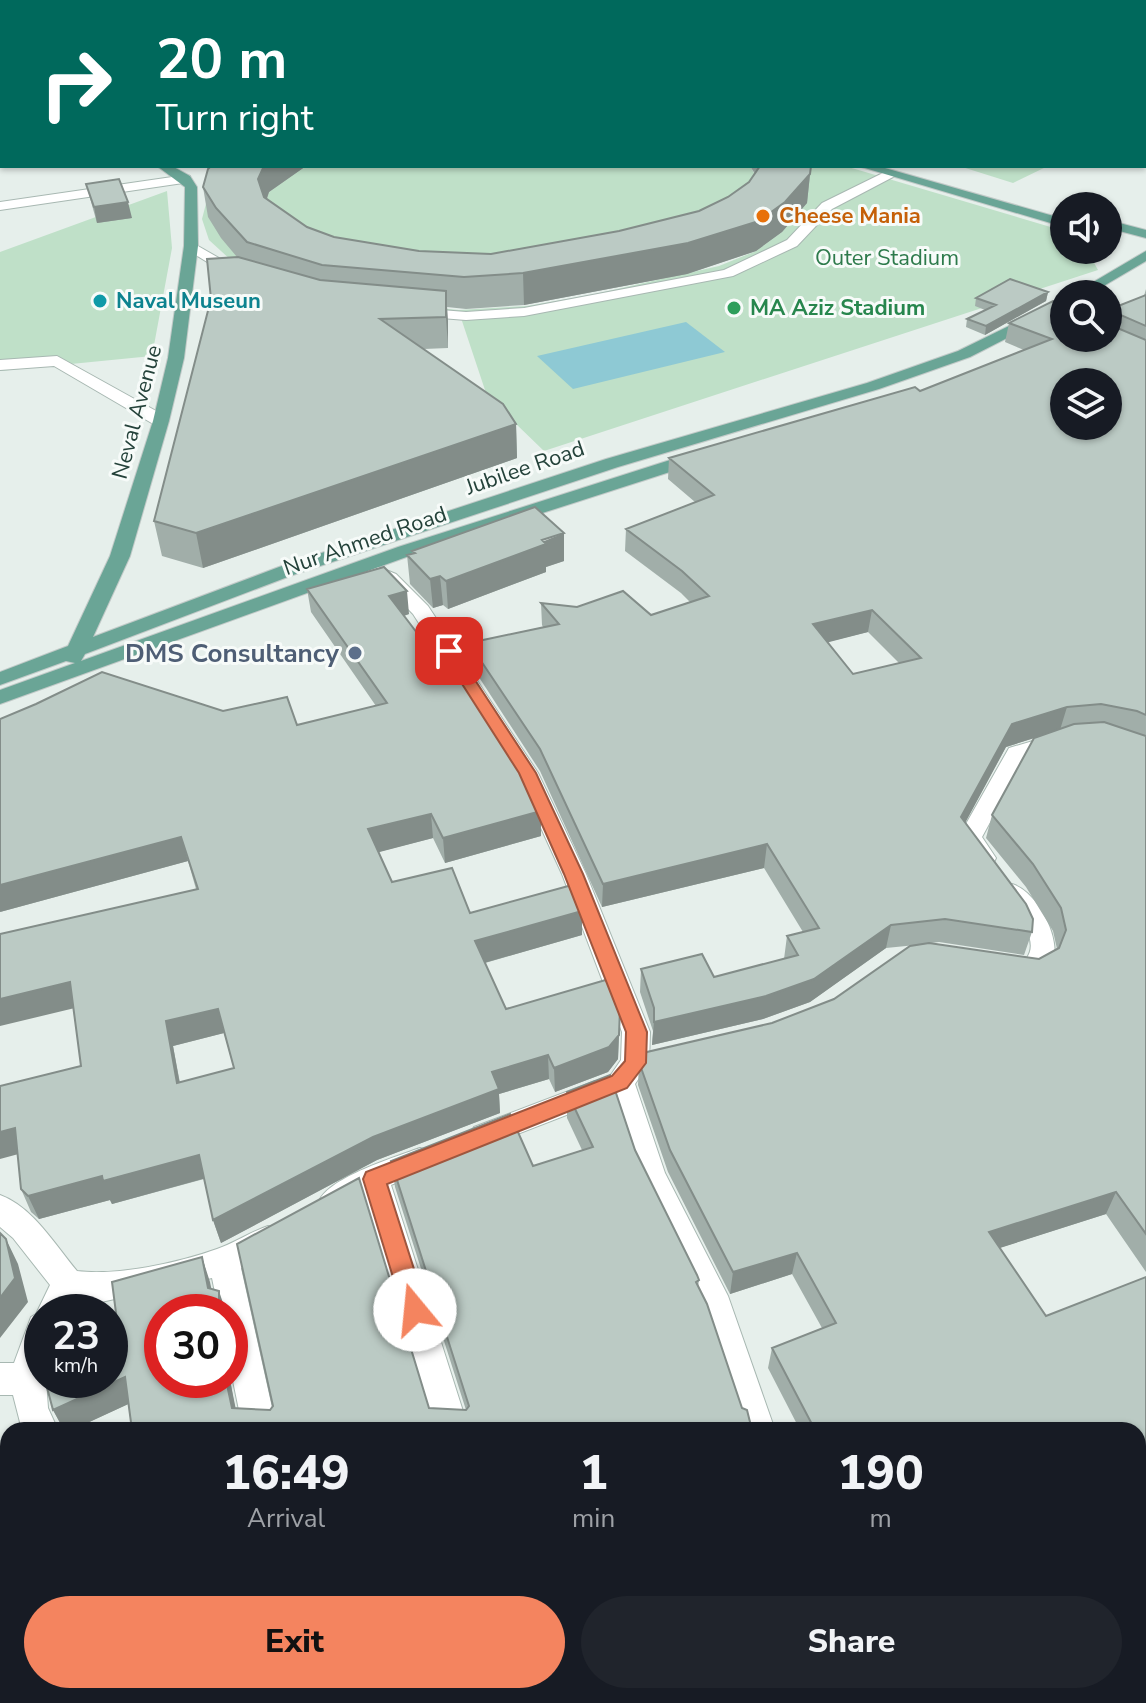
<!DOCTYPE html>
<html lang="en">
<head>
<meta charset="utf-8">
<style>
	body { margin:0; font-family:"Nunito Sans",sans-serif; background:#20242c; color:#f1f3f6; height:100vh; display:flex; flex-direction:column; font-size:30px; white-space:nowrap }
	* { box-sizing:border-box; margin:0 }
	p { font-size:26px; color:#9ea1a6 }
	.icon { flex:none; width:44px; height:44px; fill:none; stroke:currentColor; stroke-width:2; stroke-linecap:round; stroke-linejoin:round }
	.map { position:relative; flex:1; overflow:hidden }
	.sheet { position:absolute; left:0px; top:1422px; width:1146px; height:282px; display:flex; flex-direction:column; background:#171b24; border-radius:24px 24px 0 0; box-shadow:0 2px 6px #0004 }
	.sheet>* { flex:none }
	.top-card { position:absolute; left:0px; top:0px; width:1146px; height:168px; box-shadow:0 2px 6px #0004; background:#00695c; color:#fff; overflow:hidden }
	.fabs { position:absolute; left:1050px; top:192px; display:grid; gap:16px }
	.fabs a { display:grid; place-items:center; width:72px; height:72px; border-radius:50%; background:#171b24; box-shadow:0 2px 6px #0004; font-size:40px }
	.speed { position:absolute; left:24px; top:1294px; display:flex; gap:16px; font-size:40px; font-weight:700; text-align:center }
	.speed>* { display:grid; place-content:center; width:104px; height:104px; border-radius:50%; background:#171b24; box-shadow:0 2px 6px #0004; line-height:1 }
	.speed small { font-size:20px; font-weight:400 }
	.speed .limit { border:12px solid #d22; background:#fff; color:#111 }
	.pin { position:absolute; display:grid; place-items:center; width:68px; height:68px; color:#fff; margin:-34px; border-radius:16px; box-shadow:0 4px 12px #0006 }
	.me { position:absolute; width:88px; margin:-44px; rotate:343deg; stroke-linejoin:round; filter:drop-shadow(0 0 6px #0008) }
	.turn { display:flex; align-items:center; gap:28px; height:168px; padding:0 24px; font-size:36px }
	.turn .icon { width:104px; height:104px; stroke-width:2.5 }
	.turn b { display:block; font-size:56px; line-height:68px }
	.eta { display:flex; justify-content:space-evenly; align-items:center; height:136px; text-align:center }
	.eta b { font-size:48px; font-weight:800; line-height:56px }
	.action { display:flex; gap:16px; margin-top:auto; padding:16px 24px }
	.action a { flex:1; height:92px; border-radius:48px; background:#f4845f; color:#111; font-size:32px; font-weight:800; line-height:92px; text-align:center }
	.action a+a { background:#20242c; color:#f1f3f6 }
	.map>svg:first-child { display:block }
</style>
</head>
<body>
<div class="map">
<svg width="1146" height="1703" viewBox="0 0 1146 1703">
	<rect width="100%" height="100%" fill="#e6efeb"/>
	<!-- green -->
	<path fill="#bfe0c8" d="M 304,166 L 750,166 L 759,182 L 757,197 L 421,282 L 263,209 L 269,192 Z
		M 801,166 L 845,166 L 1064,231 L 1064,250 L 1087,250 L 1098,270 L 544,451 L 487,396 L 459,312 L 378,307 L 233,262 L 209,240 L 202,219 L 208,196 L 231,181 L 376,303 L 459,310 L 527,306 L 595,294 L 719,266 L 756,251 L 782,232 Z
		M 959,166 L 1048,166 L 1013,183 Z
		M 167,191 L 172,248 L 152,356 L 0,371 L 0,252 Z"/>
	<!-- water -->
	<path fill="#8ec9d4" d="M 686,322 L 725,352 L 573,389 L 537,356 Z"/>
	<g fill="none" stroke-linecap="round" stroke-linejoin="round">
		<!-- minor casing -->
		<g stroke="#a8b8b2" stroke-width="2">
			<path id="minor" d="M 0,104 L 2,104 L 2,114 L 0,114 Z
				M 889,170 L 895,174 L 893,177 L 832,209 L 797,246 L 733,276 L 524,316 L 466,320 L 416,316 L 409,312 L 416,308 L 466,312 L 524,308 L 724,270 L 787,240 L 822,203 Z
				M 186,175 L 190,176 L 190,182 L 0,210 L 0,202 Z
				M 191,242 L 245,273 L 247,276 L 240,280 L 235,279 L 186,249 L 184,246 Z
				M 57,356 L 167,417 L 169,421 L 161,426 L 155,425 L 54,366 L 0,370 L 0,360 Z
				M 364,561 L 396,574 L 428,606 L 538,773 L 586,874 L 650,1032 L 649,1063 L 635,1084 L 665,1173 L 728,1296 L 775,1430 L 741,1430 L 697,1298 L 636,1174 L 606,1082 L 621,1060 L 622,1032 L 562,874 L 516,773 L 413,614 L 382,582 L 354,567 Z
				M 1060,733 L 1068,735 L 1071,740 L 1068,745 L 1025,758 L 982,837 L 996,858 L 993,864 L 984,866 L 975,864 L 958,838 L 1009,748 Z
				M 1012,884 C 1051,896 1087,999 1006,974 L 1002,967 L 1006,960 L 1026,959 C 1043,938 1010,910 1000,893 L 1003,887 Z
				M 595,1081 L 605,1084 L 609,1092 L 605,1100 L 484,1147 L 474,1143 L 470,1135 L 474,1127 Z
				M 420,1148 L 430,1151 L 435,1160 L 430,1169 L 391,1185 L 469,1430 L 435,1430 L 365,1199 L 334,1214 L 323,1210 L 319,1201 C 330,1177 395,1157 420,1148 Z
				M 0,1195 C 33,1207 55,1245 77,1271 C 117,1276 178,1263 217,1249 C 235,1243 250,1232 268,1226 L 279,1229 L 283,1239 L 279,1249 L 241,1268 L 277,1430 L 243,1430 L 230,1366 L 230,1312 L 219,1312 L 212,1278 L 101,1302 L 76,1299 L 68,1312 L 42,1312 L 42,1380 L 46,1380 L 48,1408 L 58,1430 L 22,1430 L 13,1395 L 0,1395 L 0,1363 L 14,1363 L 31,1317 L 36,1314 L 50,1285 L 13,1238 L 0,1227 Z
				M 1138,1507 L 1146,1511 L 1146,1553 L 1138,1549 Z
				M 42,1696 L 80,1696 L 80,1703 L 42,1703 Z
				M 705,1696 L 743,1696 L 744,1703 L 706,1703 Z"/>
		</g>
		<!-- major casing -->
		<g stroke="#c2cac8" stroke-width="2">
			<path id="major" d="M 605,0 L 615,0 L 616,2 L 606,2 Z
				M 625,0 L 635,0 L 636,2 L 626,2 Z
				M 0,116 L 2,116 L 2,122 L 0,122 Z
				M 157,166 L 172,166 L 190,176 L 197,187 L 198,246 L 184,358 L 169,421 L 130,556 L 93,637 L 279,567 L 606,459 L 867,383 L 958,351 L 1064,299 L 1064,309 L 970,357 L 879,389 L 618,467 L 293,575 L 85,654 L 81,661 L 398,547 L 692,453 L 698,452 L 707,457 L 704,461 L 412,555 L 0,704 L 0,690 L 75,663 L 66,661 L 0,685 L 0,672 L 68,646 L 110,556 L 153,421 L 168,358 L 184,246 L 185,187 Z
				M 858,166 L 878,166 L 1064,219 L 1064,227 Z
				M 1108,220 L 1146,230 L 1146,238 L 1108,228 Z
				M 1146,251 L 1146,261 L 1090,294 L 1073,294 Z"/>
		</g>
		<!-- minor -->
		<use href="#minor" fill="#fff" fill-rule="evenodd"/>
		<!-- major -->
		<use href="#major" fill="#6aa596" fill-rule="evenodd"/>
	</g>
	<!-- wall -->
	<path fill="#a1aea9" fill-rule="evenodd" d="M 552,0 L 604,0 L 607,2 L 552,2 Z
		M 783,0 L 1146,0 L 1146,91 L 1144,91 L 1144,2 L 785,2 Z
		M 211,166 L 306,166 L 269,192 L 267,199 L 307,227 L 334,237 L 419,251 L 491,254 L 619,231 L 699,211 L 728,197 L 749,182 L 755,174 L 750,166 L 811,166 L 807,203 L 782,232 L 756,251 L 687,274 L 524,305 L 466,309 L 447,307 L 448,348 L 424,349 L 516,424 L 517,458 L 203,568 L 162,556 L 154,521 L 237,257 L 221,238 L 208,217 L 203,187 Z
		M 86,184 L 132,218 L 97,223 Z
		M 1146,289 L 1146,1272 L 1106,1214 L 999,1248 L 1046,1316 L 1138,1430 L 800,1430 L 768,1368 L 772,1348 L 822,1328 L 792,1274 L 730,1294 L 668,1172 L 638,1085 L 639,1062 L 772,1023 L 834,999 L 916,945 L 886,948 L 810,1002 L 763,1019 L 652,1045 L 653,1031 L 640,992 L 641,969 L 714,977 L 784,959 L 787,936 L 803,932 L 764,868 L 602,907 L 540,771 L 471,665 L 469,643 L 543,627 L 542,625 L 541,603 L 651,615 L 690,602 L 681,593 L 625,551 L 626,529 L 695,502 L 668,479 L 669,458 L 920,391 L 1024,350 L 1005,342 L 1009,323 L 1064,338 L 1108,310 L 1144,296 ZM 868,632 L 899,663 L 853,674 L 827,642 ZM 1034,738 L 992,815 L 986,838 L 1026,887 L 1053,931 L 1057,949 L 1039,959 L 931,943 L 939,942 L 1024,955 L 1032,932 L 965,822 L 1006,747 Z
		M 1048,292 L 1046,301 L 985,335 L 966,327 L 967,319 L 985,310 L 975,306 L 976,298 Z
		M 412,551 L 564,561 L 546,567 L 546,572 L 448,609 L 443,605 L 433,608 L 410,584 L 407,555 L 413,554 Z
		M 307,589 L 409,614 L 404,616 L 541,836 L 445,863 L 433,838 L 378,852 L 392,882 L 470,913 L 582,911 L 582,935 L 485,963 L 506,1009 L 620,1008 L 618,1059 L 608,1072 L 555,1092 L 549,1079 L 499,1094 L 500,1113 L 377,1160 L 221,1243 L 213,1220 L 204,1179 L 112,1204 L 110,1200 L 39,1219 L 31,1212 L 21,1189 L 81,1066 L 74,1008 L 196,889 L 188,861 L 0,912 L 223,711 L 297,725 L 376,706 L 311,612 ZM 224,1033 L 234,1069 L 180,1083 L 173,1046 Z
		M 610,1075 L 635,1150 L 697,1275 L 699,1280 L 698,1287 L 707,1304 L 742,1408 L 747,1410 L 752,1430 L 132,1430 L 128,1404 L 72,1430 L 64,1430 L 53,1410 L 45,1380 L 110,1380 L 110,1316 L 116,1313 L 112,1282 L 202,1257 L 211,1289 L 219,1291 L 219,1312 L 162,1312 L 162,1380 L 230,1380 L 235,1408 L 270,1410 L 273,1406 L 237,1244 L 359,1178 L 429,1408 L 466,1410 L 395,1187 L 391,1161 L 510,1114 L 533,1166 L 582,1150 L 567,1118 L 567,1092 Z
		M 776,1696 L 802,1696 L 786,1703 L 779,1703 Z
		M 840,1696 L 915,1696 L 918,1703 L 843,1703 Z
		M 977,1696 L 1138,1696 L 1146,1703 L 977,1703 L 979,1699 Z"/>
	<!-- shaded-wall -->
	<path fill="#838d89" d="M 19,0 L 32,0 L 29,2 L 16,2 Z
		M 1043,0 L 1113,0 L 1113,2 L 1024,2 Z
		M 264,166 L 306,166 L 269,192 L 263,209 L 258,179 Z
		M 810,174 L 807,203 L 782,232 L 756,251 L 687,274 L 524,305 L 523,273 Z
		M 128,202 L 132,218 L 97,223 L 94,207 Z
		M 446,291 L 448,321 L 448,348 L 446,317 Z
		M 1048,292 L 1046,301 L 985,335 L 986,326 Z
		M 1114,312 L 1109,331 L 1108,332 L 1108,315 Z
		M 516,424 L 517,458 L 203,568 L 196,533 Z
		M 564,533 L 564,561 L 546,567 L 546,572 L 448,609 L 446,581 Z
		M 440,576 L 443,605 L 433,608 L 430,579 Z
		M 407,591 L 409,614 L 391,620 L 389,596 Z
		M 872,610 L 868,632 L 810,647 L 813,624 Z
		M 1067,707 L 1060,730 L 1006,747 L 956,840 L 961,817 L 1012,724 Z
		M 541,811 L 541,836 L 445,863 L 443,838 Z
		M 431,814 L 433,838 L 372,854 L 368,829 Z
		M 181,837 L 188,861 L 0,912 L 0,885 Z
		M 767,844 L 764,868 L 602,907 L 603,884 Z
		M 582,911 L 582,935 L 477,965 L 475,941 Z
		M 891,925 L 886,948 L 810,1002 L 763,1019 L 652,1045 L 654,1022 Z
		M 70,982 L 79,1007 L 0,1026 L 0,999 Z
		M 218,1009 L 224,1033 L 173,1046 L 184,1107 L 177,1083 L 166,1021 Z
		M 619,1035 L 618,1059 L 608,1072 L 555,1092 L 554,1068 Z
		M 548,1055 L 549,1079 L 499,1094 L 500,1113 L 377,1160 L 221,1243 L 213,1220 L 492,1072 Z
		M 15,1128 L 26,1152 L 0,1159 L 0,1132 Z
		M 199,1155 L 206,1178 L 112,1204 L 110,1200 L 39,1219 L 28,1196 L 102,1176 Z
		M 1116,1192 L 1106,1214 L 981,1254 L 989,1232 Z
		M 6,1239 L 18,1264 L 28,1302 L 0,1338 L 0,1298 Z
		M 797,1253 L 792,1274 L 730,1294 L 733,1272 Z
		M 202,1257 L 210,1282 L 216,1312 L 208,1288 Z
		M 219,1291 L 226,1312 L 219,1312 Z
		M 125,1377 L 135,1401 L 72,1430 L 64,1430 L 53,1410 Z
		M 226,1380 L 230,1380 L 240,1430 L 232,1408 Z
		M 1146,1457 L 1146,1471 L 1138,1475 L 1138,1460 Z
		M 9,1696 L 30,1696 L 30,1703 L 9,1703 Z
		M 783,1696 L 802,1696 L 786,1703 L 781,1703 Z"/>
	<!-- building -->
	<path fill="#bbcac4" stroke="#838d89" stroke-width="2" fill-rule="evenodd" d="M 0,0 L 19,0 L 16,2 L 2,2 L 2,10 L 0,11 Z
		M 563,0 L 604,0 L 607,2 L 565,2 Z
		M 815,0 L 1043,0 L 1024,2 L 819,2 Z
		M 1117,0 L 1146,0 L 1146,69 L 1144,68 L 1144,2 L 1117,2 Z
		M 0,20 L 2,20 L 2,81 L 0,81 Z
		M 211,166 L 264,166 L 258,179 L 264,197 L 307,227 L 334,237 L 419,251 L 491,254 L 619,231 L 699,211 L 728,197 L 749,182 L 760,166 L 811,166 L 810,174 L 785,202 L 759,221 L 688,243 L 523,273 L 464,277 L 322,265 L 247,242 L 216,208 L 203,187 L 208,169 Z
		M 119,179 L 128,202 L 94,207 L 86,184 Z
		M 238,257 L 320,280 L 446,291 L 446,317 L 380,319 L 503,404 L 516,424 L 196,533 L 154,521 L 211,299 L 207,259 Z
		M 1010,279 L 1048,292 L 986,326 L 967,319 L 996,305 L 976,298 Z
		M 1146,295 L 1146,326 L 1114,312 L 1108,315 L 1108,310 Z
		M 1053,301 L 1064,305 L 1064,338 L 1108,338 L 1108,324 L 1146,340 L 1146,715 L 1137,711 L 1101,704 L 1067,707 L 1012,724 L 961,817 L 1026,904 L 1033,919 L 1032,932 L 945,919 L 891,925 L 814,979 L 766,996 L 654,1022 L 654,1008 L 641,969 L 702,954 L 714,977 L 798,955 L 787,936 L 819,928 L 767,844 L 603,884 L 540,749 L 469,643 L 559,624 L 541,603 L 577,607 L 623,591 L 651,615 L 709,596 L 682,571 L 626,529 L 714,495 L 669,458 L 915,387 L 920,391 L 1052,339 L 1009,323 ZM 1064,382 L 1108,382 L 1108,426 L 1064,426 ZM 872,610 L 921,658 L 853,674 L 813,624 Z
		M 535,507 L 564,533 L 542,540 L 546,544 L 446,581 L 440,576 L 430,579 L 407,555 L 415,553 L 412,551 Z
		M 384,567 L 407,591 L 389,596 L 430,650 L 444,647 L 512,750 L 541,811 L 443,838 L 431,814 L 368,829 L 392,882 L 452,868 L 470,913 L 572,885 L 582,911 L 475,941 L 506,1009 L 609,979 L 620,1008 L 619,1035 L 609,1047 L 554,1068 L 548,1055 L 492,1072 L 499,1089 L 373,1137 L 213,1220 L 199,1155 L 103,1181 L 102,1176 L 28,1196 L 21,1189 L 15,1128 L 0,1132 L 0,1086 L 81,1066 L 70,982 L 0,999 L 0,934 L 198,889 L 181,837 L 0,885 L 0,719 L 36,704 L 102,672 L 223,711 L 287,697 L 297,725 L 387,703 L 307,589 ZM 218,1009 L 234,1068 L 177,1083 L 166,1021 Z
		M 1104,722 L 1146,736 L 1146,1234 L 1116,1192 L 989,1232 L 1046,1316 L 1146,1277 L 1146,1457 L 1138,1460 L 1138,1430 L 815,1430 L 772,1348 L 836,1323 L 797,1253 L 733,1272 L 670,1150 L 639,1062 L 647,1052 L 772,1023 L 834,999 L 910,946 L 929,943 L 1039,959 L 1059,948 L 1066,930 L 1061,908 L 1033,864 L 992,815 L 1034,738 L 1074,724 Z
		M 610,1075 L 635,1150 L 697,1275 L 699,1280 L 696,1282 L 707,1304 L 742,1408 L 747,1410 L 752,1430 L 132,1430 L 125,1377 L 53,1410 L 45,1380 L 110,1380 L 110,1316 L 116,1313 L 112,1282 L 202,1257 L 208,1288 L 219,1291 L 219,1312 L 162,1312 L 162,1380 L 226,1380 L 232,1408 L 270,1410 L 273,1406 L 237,1244 L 359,1178 L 429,1408 L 466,1410 L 469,1406 L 391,1161 L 510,1114 L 533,1166 L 593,1147 L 567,1092 Z
		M 0,1233 L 6,1239 L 15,1278 L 0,1298 Z
		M 42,1345 L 42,1371 L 35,1347 Z
		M 8,1472 L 8,1696 L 9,1696 L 9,1703 L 0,1703 L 0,1474 Z
		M 1138,1546 L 1146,1559 L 1146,1593 L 1145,1593 L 1146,1595 L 1146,1703 L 989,1703 L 985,1696 L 1138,1696 Z
		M 75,1696 L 400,1696 L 402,1703 L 76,1703 Z
		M 459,1696 L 721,1696 L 723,1703 L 456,1703 L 460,1702 Z
		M 853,1696 L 915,1696 L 918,1703 L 856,1703 Z"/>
	<!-- route -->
	<path fill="#f4845f" stroke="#9f563e" stroke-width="2" d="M 449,646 L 454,648 L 536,773 L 583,874 L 647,1032 L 646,1063 L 627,1088 L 387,1184 L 427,1310 L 424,1318 L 415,1321 L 407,1318 L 403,1310 L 363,1179 L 366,1172 L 612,1076 L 625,1061 L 626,1032 L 564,874 L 519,773 L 441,651 Z"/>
	<!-- markers -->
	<circle fill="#e8710a" stroke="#f7fbf9" stroke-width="3" cx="763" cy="216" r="8"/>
	<circle fill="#0f9aa8" stroke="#f7fbf9" stroke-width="3" cx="100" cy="301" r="8"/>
	<circle fill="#2e9e5b" stroke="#f7fbf9" stroke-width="3" cx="734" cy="308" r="8"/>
	<circle fill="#5c6f8a" stroke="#f7fbf9" stroke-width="3" cx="355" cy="653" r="8"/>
	<g text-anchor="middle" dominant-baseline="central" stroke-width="6" stroke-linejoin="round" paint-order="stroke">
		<!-- far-food labels -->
		<g font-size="22" font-weight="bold" fill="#c56008" stroke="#f7fbf9" text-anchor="start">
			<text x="779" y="216">Cheese Mania</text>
		</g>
		<!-- far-park labels -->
		<g font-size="22" fill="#2d7a4b" stroke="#f7fbf9">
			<text x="887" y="258">Outer Stadium</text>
		</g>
		<!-- far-culture labels -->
		<g font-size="22" font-weight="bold" fill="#0d838f" stroke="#f7fbf9" text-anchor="start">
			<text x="116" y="301">Naval Museun</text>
		</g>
		<!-- far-leisure labels -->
		<g font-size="22" font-weight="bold" fill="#27864d" stroke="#f7fbf9" text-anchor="start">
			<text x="750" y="308">MA Aziz Stadium</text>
		</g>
		<!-- far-street labels -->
		<g font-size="22" fill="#24423a" stroke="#f7fbf9">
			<text transform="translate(137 412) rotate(-75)">Neval Avenue</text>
			<text transform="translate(525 468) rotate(-19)">Jubilee Road</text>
			<text transform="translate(365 541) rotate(-19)">Nur Ahmed Road</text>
		</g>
		<!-- service labels -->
		<g font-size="26" font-weight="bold" fill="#4e5e75" stroke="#f7fbf9" text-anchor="end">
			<text x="339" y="653">DMS Consultancy</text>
		</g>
	</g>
</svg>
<div class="fabs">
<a><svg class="icon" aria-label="sound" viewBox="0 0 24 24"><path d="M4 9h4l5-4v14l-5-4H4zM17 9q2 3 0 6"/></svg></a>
<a><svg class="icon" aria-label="search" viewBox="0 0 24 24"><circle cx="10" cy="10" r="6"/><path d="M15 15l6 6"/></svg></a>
<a><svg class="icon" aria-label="layers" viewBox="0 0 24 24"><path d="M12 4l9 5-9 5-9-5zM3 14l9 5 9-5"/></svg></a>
</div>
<div class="speed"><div>23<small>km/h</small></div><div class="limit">30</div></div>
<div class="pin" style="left:449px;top:651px;background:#d93025"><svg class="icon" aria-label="arrive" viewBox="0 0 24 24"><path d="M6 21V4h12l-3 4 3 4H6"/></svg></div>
<svg class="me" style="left:415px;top:1310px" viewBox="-20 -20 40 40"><circle r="19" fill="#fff"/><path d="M0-13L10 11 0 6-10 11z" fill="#f4845f"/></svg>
<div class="top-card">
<div class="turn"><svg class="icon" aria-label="right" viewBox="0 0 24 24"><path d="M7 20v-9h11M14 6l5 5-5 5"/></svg><div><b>20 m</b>Turn right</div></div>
</div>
<section class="sheet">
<div class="eta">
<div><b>16:49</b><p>Arrival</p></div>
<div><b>1</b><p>min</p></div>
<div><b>190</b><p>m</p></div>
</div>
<div class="action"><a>Exit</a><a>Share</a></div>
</section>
</div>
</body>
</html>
